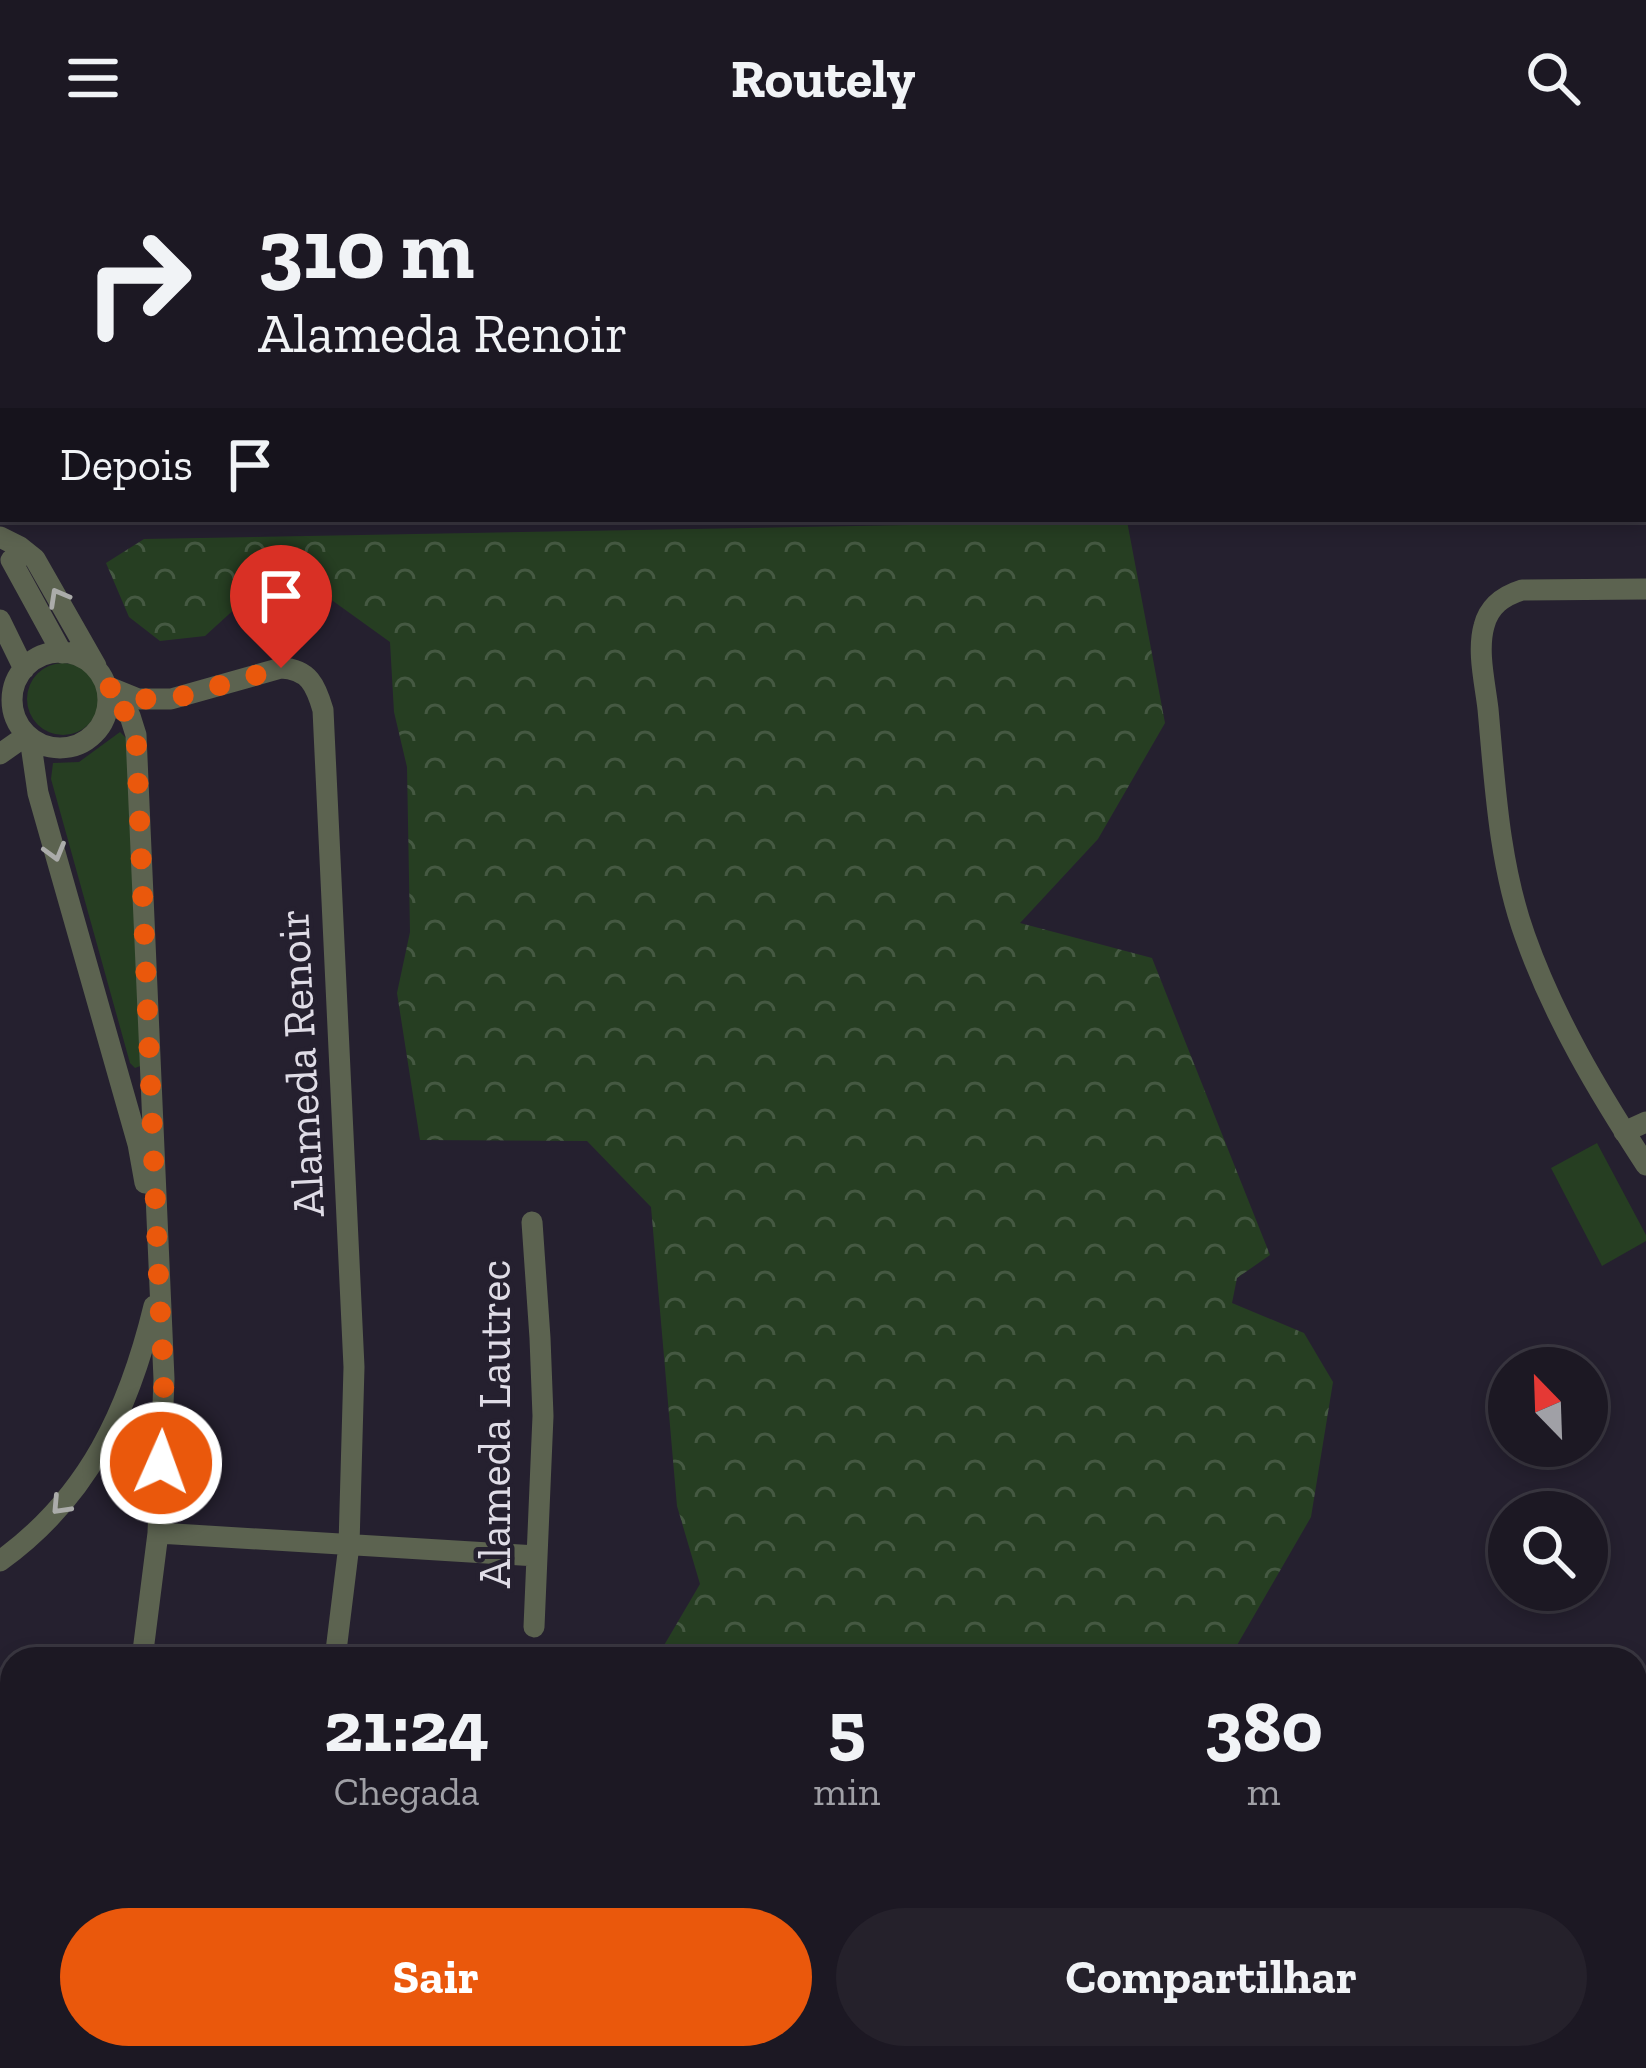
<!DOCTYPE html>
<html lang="pt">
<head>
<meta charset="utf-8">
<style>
	body { margin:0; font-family:"Zilla Slab",serif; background:#25212b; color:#f1f3f6; height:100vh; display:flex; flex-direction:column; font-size:45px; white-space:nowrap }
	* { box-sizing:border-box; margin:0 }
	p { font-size:39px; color:#a0a0a6 }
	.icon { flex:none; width:66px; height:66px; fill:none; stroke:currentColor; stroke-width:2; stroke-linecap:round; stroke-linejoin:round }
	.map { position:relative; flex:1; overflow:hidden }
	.panel { position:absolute; left:0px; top:1491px; width:1647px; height:423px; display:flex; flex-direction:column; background:#1c1823; border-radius:36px 36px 0 0; box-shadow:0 6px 18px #0003,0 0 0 3px #3a3741 }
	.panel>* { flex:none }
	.hud { position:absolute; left:0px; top:0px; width:1647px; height:366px; box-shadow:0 6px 18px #0003,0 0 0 3px #3a3741; background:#1c1823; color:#f1f3f6; overflow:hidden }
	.needle { width:78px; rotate:337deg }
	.tools { position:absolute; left:1488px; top:1191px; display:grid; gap:24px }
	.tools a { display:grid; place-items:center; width:120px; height:120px; border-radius:50%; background:#1c1823; box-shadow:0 6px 18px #0003,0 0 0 3px #3a3741; font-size:60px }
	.pin { position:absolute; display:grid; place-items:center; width:102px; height:102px; color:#fff; margin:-123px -51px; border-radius:50% 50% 50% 0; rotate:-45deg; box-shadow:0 0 12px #0007 }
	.pin .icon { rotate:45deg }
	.me { position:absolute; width:132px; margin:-66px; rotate:2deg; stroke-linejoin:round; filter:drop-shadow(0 0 9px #0008) }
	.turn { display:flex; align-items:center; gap:42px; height:252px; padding:0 60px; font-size:54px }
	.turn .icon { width:156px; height:156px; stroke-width:2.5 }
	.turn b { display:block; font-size:84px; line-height:102px }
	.then { display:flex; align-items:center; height:114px; padding:0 60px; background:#0003; gap:24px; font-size:45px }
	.eta { display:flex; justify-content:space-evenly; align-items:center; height:204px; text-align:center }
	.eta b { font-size:72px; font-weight:700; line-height:84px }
	.primary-button { display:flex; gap:24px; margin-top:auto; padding:24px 60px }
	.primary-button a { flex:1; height:138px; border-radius:72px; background:#ea580c; color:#fff; font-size:48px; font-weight:700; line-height:138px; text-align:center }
	.primary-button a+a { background:#25212b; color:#f1f3f6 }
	header { display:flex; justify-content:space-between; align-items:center; height:156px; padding:0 60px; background:#1c1823; font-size:54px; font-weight:700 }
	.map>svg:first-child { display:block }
</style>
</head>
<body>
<header><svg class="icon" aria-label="menu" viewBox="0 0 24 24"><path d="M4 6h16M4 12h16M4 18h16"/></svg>Routely<svg class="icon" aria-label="search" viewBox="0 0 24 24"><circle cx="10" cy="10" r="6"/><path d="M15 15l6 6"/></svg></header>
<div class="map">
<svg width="1646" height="1912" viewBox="0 0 1646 1912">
	<defs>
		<pattern id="forest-crowns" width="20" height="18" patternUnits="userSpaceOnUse" patternTransform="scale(3)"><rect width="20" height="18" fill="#263e22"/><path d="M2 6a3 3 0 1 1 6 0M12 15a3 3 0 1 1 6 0" fill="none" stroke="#455942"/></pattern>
		<pattern id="water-rules" width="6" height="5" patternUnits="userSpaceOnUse" patternTransform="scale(3)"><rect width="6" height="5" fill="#347184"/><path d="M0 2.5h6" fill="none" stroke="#5b8b9b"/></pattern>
	</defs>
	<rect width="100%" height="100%" fill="#25202f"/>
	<!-- forest -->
	<path fill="url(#forest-crowns)" d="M 352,0 L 583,0 L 583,3 L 352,3 Z
		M 1127,365 L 1165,567 L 1098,683 L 1020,767 L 1152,802 L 1270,1099 L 1237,1122 L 1232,1147 L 1304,1177 L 1333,1226 L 1311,1361 L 1229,1503 L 656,1503 L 700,1428 L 677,1350 L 651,1051 L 587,985 L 420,984 L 397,837 L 410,776 L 407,611 L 394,556 L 390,486 L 308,427 L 263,427 L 205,480 L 160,485 L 129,461 L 106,407 L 144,383 Z
		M 1635,1525 L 1646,1526 L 1646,1912 L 1151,1912 L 1151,1902 L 1635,1902 Z"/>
	<!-- garden -->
	<path fill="#263e22" d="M27 543a36 36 0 1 1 72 0a36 36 0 1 1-72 0Z
		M 120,576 L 128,584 L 143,909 L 135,912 L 130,907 L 51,623 L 53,607 L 79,606 Z
		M 1597,987 L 1646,1079 L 1646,1085 L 1602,1110 L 1551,1012 Z"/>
	<!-- water -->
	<path fill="url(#water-rules)" stroke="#6791a1" stroke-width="3" d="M 1093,0 L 1409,0 L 1410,3 L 1096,3 Z"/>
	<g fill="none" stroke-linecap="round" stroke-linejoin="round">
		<!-- lane -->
		<path stroke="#5c6350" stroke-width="10" d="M 0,192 L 3,192
			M 0,211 L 3,211"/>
		<!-- street -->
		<path stroke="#5c6350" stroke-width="21" d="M 9,0 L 10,3
			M 0,143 L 3,128
			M 0,381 L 20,391 L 35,403 L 96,510
			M 11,404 L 62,497
			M 1646,433 L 1522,434 C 1503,440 1489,450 1484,470 C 1477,495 1485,527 1488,553 C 1495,629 1499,708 1525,780 C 1554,862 1599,937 1646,1009
			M 0,464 L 24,513
			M12 544a48 48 0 1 1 96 0a48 48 0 1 1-96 0Z
			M 106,530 L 138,543 L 171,543 L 281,512 C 309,513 316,530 323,554 L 354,1211 L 349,1389 L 335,1503
			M 108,542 L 130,560 L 136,579 L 164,1223 L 158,1377 L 142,1503
			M 30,582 L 38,637 L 138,988 L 145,1027
			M 0,598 L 27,579
			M 1624,976 L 1646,966
			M 532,1066 L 540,1182 L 543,1260 L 534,1471
			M 101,1294 C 132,1280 139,1281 161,1307
			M 158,1377 L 537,1400
			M 0,1405 C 89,1341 129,1253 154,1150
			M 0,1609 L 12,1620
			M 167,1902 L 169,1912
			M 362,1902 L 365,1912
			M 396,1902 L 404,1912
			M 963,1912 L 973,1909 L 988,1912"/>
		<!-- secondary -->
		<path stroke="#7c8869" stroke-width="30" d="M 888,0 L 892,3
			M 913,0 L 917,3
			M 1644,156 L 1646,156"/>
	</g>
	<!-- one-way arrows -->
	<defs><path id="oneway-chevron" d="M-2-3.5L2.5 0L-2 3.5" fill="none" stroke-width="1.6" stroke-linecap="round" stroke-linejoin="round" transform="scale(3)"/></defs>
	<g stroke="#abacaa">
		<use href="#oneway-chevron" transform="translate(58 441) rotate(-119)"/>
		<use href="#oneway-chevron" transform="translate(55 696) rotate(74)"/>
		<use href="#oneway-chevron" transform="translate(60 1350) rotate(133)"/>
	</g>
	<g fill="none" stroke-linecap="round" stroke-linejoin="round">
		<!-- route -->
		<path stroke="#ea580c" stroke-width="21" stroke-dasharray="0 37.8" d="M 161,1307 L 164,1223 L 159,1132 L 136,579 L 130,560 L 108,542 L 106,530 L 138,543 L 172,543 L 281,512"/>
	</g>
	<g text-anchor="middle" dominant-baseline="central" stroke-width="9" stroke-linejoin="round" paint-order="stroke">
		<!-- street labels -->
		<g font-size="45" fill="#dfdce6" stroke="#25202f">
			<text transform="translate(301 907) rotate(-93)">Alameda Renoir</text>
			<text transform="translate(495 1268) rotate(-90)">Alameda Lautrec</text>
		</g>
	</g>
</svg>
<div class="tools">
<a><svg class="needle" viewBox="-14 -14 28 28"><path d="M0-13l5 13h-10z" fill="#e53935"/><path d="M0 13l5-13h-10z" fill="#a0a0a6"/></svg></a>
<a><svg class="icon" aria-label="search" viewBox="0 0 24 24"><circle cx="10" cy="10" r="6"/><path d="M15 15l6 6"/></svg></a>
</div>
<div class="pin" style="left:281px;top:512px;background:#d93025"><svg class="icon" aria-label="arrive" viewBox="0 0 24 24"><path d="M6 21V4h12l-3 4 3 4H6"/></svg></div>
<svg class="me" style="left:161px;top:1307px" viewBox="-20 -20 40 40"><circle r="17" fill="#ea580c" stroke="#fff" stroke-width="3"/><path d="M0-11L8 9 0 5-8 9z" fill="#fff"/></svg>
<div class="hud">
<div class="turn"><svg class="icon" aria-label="right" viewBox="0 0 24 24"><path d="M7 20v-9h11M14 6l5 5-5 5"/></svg><div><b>310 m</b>Alameda Renoir</div></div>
<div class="then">Depois<svg class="icon" aria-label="arrive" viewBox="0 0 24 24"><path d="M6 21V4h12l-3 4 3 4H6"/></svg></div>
</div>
<section class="panel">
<div class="eta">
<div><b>21:24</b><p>Chegada</p></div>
<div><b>5</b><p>min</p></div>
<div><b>380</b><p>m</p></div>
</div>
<div class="primary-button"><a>Sair</a><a>Compartilhar</a></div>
</section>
</div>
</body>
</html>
